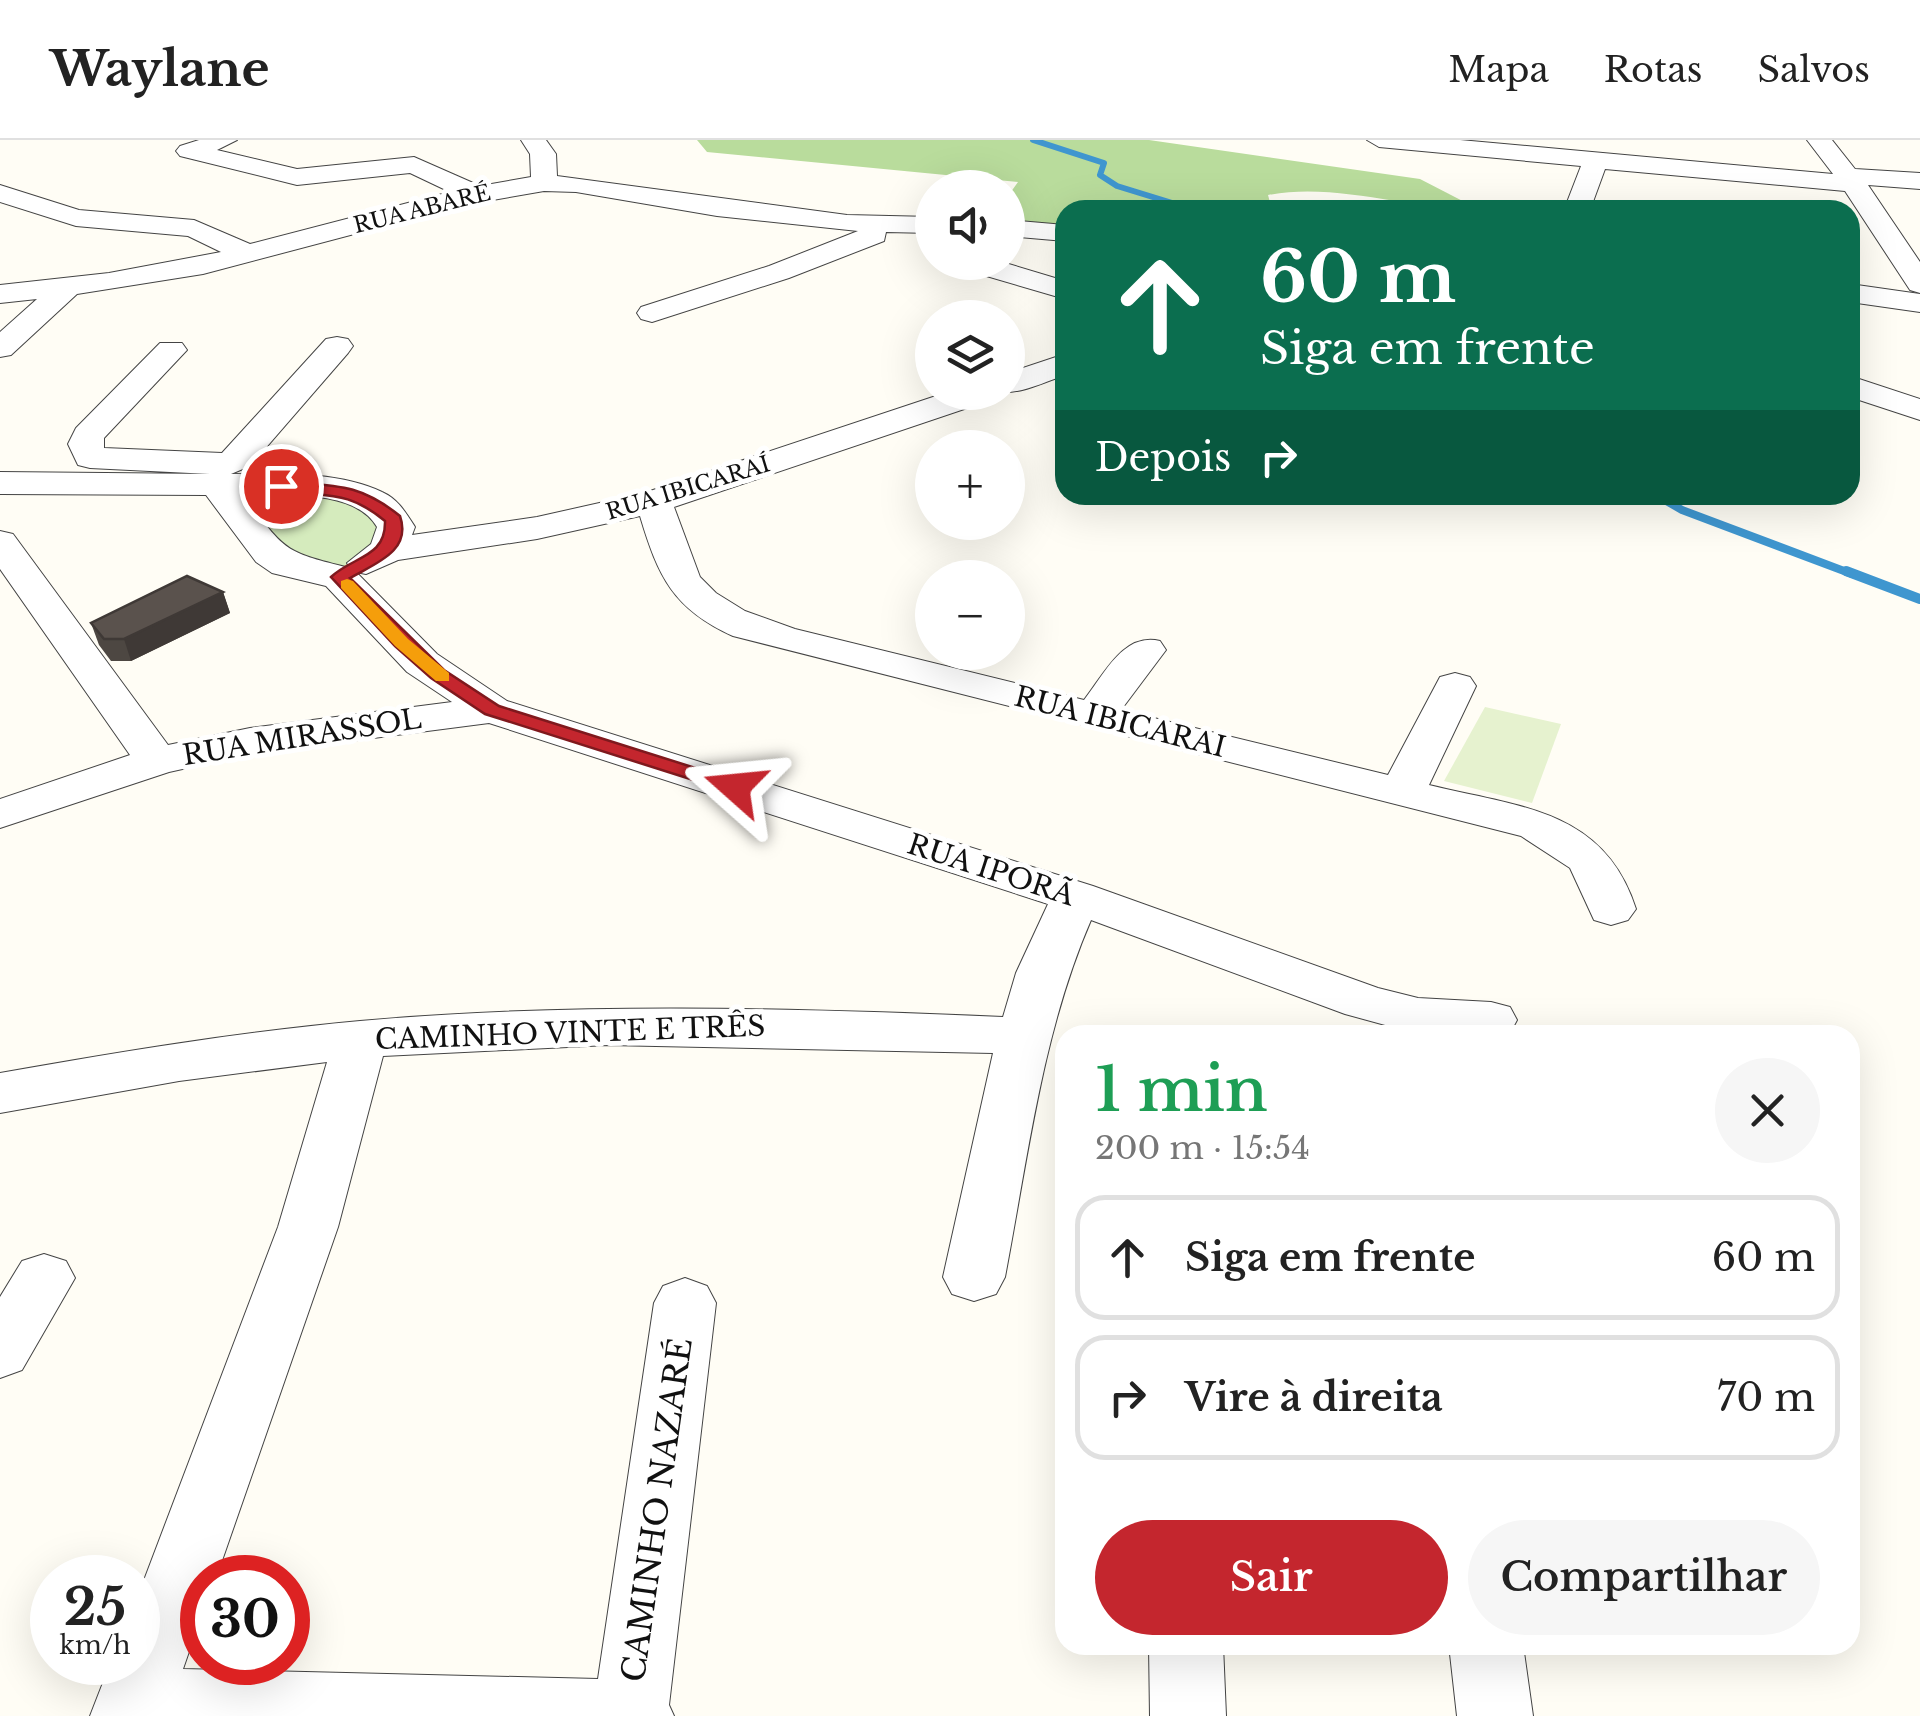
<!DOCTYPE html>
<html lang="pt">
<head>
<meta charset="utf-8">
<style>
	body { margin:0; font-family:"Libre Baskerville",serif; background:#f6f6f6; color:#222; height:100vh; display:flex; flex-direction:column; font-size:38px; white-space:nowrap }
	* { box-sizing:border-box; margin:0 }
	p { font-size:32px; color:#767676 }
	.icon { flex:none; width:55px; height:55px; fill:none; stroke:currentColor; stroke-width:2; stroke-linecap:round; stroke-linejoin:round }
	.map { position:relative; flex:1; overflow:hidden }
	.drawer { position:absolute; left:1055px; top:885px; width:805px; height:630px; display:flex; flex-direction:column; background:#fff; border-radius:30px; box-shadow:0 10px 40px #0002 }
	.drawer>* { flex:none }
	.banner { position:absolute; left:1055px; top:60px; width:805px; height:305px; border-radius:30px; box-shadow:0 10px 40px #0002; background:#0b6e4f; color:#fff; overflow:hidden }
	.tools { position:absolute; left:915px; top:30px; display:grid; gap:20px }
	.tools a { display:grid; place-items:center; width:110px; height:110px; border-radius:50%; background:#fff; box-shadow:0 10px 40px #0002; font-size:50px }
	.speed { position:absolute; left:30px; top:1415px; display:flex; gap:20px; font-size:50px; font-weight:700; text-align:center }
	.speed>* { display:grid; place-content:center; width:130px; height:130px; border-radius:50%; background:#fff; box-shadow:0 10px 40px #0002; line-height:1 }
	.speed small { font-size:25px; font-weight:400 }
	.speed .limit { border:15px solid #d22; background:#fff; color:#111 }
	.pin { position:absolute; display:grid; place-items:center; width:85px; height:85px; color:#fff; margin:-42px; border:5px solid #fff; border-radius:50%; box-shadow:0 2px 10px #0007 }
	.me { position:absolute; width:110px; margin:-55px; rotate:288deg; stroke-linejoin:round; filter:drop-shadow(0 0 8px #0008) }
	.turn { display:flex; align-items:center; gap:35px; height:210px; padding:0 40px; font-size:45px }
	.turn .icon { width:130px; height:130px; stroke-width:2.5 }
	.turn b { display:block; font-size:70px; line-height:85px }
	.then { display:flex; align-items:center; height:95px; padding:0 40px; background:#0003; gap:20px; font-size:38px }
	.round { display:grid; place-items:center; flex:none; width:105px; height:105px; border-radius:52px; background:#f6f6f6 }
	.headline { display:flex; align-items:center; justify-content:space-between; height:170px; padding:0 40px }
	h1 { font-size:60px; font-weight:600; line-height:75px; color:#1e9e55 }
	.cta { display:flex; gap:20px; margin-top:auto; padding:20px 40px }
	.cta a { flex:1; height:115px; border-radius:60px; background:#c4262e; color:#fff; font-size:40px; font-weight:600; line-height:115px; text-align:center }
	.cta a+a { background:#f6f6f6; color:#222 }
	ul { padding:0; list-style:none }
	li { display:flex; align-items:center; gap:30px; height:125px; margin:0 20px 15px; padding:0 20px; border:5px solid #e0e0e0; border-radius:30px }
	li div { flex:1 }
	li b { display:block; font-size:38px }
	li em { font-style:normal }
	header { display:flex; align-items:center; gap:60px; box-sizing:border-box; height:140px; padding:0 50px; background:#fff; border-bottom:2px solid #e0e0e0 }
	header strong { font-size:48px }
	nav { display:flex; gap:55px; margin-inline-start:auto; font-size:35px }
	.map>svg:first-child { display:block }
</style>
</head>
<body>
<header>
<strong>Waylane</strong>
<nav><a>Mapa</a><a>Rotas</a><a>Salvos</a></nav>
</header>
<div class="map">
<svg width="1920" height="1576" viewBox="0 0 1920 1576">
	<rect width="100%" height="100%" fill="#fffdf5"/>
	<!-- green -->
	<path fill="#d5ebbd" d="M 212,344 L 359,358 L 395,415 C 368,424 316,439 288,423 C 272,414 229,361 212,344 Z"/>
	<!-- forest -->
	<path fill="#b9dc9c" d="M 697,0 L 1149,0 L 1420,39 L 1480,70 C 1409,70 1338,42 1268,55 L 1272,70 L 1065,70 L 1065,85 L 1008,82 L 1008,56 L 1018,42 L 707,12 Z"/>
	<!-- pitch -->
	<path fill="#e6f2cf" d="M 1485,567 L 1561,584 L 1532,663 L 1444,641 Z"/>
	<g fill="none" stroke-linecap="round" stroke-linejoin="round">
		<!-- stream-far2 -->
		<path stroke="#3f96cf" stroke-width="6" d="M 1033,0 L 1104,23 L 1100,35 L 1117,46 L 1195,70"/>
		<!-- stream-far1 -->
		<path stroke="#3f96cf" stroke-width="8" d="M 1656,355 L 1682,370 L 1852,434"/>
		<!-- stream -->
		<path stroke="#3f96cf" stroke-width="10" d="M 1846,431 L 1920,459"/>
		<!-- minor casing -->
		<g stroke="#444" stroke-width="2">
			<path id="minor" d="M 199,0 L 237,0 L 217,10 L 297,29 L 414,17 L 480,46 L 531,37 L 530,14 L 521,0 L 546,0 L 556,14 L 557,36 L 847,75 L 932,77 L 932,93 L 886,92 L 884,101 L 789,138 L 652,182 L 641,179 L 637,173 L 641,167 L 769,126 L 858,91 L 717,76 L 576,52 L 544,51 L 464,65 L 203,134 L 77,154 L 11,215 L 0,217 L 0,192 L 37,159 L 0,163 L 0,145 L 109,133 L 221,112 L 188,96 L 76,86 L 0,62 L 0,45 L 79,70 L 194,80 L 250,104 L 450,52 L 410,33 L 297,45 L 180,16 L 176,11 L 180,6 Z
				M 1367,0 L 1460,0 L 1833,34 L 1807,0 L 1832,0 L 1855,29 L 1920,33 L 1920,49 L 1868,45 L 1920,122 L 1920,153 L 1910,150 L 1845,51 L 1605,29 L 1590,70 L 1564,70 L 1581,26 L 1379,7 Z
				M 1008,80 L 1065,85 L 1065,101 L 1008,96 Z
				M 955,122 L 1002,122 L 1065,141 L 1065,159 L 959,128 Z
				M 1850,144 L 1920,154 L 1920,172 L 1850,162 Z
				M 337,197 L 348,199 L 353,206 L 348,213 L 250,326 L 231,334 C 279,334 338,331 382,352 C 398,359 406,373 415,387 L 412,395 L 537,377 L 644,353 L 948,252 L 998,252 L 994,259 L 674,367 L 700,437 L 716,453 L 745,471 L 795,489 L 1084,560 C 1104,535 1123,492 1160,501 L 1166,510 L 1121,570 L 1388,635 L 1440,537 L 1455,533 L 1470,537 L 1476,546 L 1429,645 C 1517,667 1604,668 1636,769 L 1628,780 L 1611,785 L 1594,780 L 1570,728 L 1521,696 L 733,496 C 673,469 658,436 640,376 L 537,399 L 398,420 L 366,434 L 356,432 L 437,514 L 507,561 L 1093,746 L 1378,848 L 1418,858 L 1491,862 L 1510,867 L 1517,880 L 1510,893 L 1502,895 L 1418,894 L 1345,874 L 1091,780 C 1042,893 1028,1017 1005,1137 L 996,1154 L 974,1161 L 952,1154 L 943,1137 L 993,913 L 608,905 L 383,916 L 338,1087 L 216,1438 L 202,1438 L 202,1474 L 183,1529 L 598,1539 L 654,1163 L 663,1146 L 685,1138 L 707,1146 L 716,1163 L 669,1565 L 674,1576 L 90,1576 L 111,1522 L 138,1522 L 138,1456 L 278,1087 L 327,922 L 179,941 L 0,973 L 0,933 C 119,912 239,892 360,881 C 574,862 789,868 1003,877 L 1016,833 L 1048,764 L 489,583 L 250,614 L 169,632 L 0,688 L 0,659 L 130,615 L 0,429 L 0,391 L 13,394 L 168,605 L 250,588 L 452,562 L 407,532 L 326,446 L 272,433 L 256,422 L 206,355 L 0,354 L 0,332 L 210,334 L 90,328 L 78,325 L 68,304 L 76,288 L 160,203 L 182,203 L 187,210 L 104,298 L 104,308 L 222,313 L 326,199 ZM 243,355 C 283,356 354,348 377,387 L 371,404 L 347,423 L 350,428 C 281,411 286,411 243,355 Z
				M 1065,214 L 1065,235 C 1045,242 1023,253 1003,252 L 1008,252 L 1008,233 Z
				M 1850,236 L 1920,259 L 1920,280 L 1850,257 Z
				M 44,1114 L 66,1121 L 75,1138 L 22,1230 L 0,1238 L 0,1157 L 22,1121 Z
				M 1149,1505 L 1223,1505 L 1226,1576 L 1150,1576 Z
				M 1449,1505 L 1523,1505 L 1533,1576 L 1457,1576 Z"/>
		</g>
		<!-- minor -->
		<use href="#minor" fill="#fff" fill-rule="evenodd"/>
	</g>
	<!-- wall -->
	<path fill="#4d4742" d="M 223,452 L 230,473 L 131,521 L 111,521 L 99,505 L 91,483 Z"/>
	<!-- shaded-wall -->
	<path fill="#3f3936" d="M 223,452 L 230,473 L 131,521 L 124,499 Z"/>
	<!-- building -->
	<path fill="#5a524d" stroke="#3f3936" stroke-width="2.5" d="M 187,436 L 223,452 L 124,499 L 104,499 L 91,483 Z"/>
	<!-- route -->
	<path fill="#c4262e" stroke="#7f191e" stroke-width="2.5" d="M 281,341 C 333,346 358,342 400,376 C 412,411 376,423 350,438 L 444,530 L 499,566 L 743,643 L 746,647 L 735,653 L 728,651 L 485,574 L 431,538 L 395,506 L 331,437 C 353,416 386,418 385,381 C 344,347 323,359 275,349 L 273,346 Z"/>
	<!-- slow -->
	<path fill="#f59e0b" d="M 347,439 L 353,441 L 408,499 L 449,533 L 449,541 L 436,541 L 395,506 L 341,448 L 341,441 Z"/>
	<g text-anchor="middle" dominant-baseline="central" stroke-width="10" stroke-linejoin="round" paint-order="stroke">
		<!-- far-street labels -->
		<g font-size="22" fill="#111" stroke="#fff">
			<text transform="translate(422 69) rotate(-14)">RUA ABARÉ</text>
			<text transform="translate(688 348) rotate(-17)">RUA IBICARAÍ</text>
		</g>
		<!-- street labels -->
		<g font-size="28" fill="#111" stroke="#fff">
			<text transform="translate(1120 582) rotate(14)">RUA IBICARAI</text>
			<text transform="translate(302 597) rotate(-9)">RUA MIRASSOL</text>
			<text transform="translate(991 730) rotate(18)">RUA IPORÃ</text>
			<text transform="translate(570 893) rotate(-2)">CAMINHO VINTE E TRÊS</text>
		</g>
		<!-- near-street labels -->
		<g font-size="32" fill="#111" stroke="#fff">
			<text transform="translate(657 1370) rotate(-82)">CAMINHO NAZARÉ</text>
		</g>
	</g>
</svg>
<div class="tools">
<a><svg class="icon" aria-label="sound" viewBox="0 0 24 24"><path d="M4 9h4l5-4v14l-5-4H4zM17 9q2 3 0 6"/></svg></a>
<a><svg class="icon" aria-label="layers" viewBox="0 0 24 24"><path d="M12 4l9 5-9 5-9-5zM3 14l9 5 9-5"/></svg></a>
<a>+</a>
<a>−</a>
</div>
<div class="speed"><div>25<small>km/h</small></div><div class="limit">30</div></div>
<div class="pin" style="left:281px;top:346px;background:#d93025"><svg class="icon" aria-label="arrive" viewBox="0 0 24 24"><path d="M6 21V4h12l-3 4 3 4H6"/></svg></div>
<svg class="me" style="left:735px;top:647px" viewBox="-20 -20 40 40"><path d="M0-17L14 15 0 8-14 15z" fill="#c4262e" stroke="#fff" stroke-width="4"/></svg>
<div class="banner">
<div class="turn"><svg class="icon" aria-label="ahead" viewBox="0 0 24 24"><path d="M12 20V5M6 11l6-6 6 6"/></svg><div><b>60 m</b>Siga em frente</div></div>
<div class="then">Depois<svg class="icon" aria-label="right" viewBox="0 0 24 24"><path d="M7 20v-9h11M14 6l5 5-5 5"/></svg></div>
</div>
<section class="drawer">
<div class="headline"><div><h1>1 min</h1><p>200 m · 15:54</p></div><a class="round"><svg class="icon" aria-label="close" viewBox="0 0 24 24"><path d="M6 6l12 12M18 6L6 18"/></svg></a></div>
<ul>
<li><svg class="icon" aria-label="ahead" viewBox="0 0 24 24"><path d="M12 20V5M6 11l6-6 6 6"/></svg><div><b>Siga em frente</b></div><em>60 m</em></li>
<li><svg class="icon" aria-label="right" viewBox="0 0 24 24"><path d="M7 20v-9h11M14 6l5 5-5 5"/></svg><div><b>Vire à direita</b></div><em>70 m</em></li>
</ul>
<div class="cta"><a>Sair</a><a>Compartilhar</a></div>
</section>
</div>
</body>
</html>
